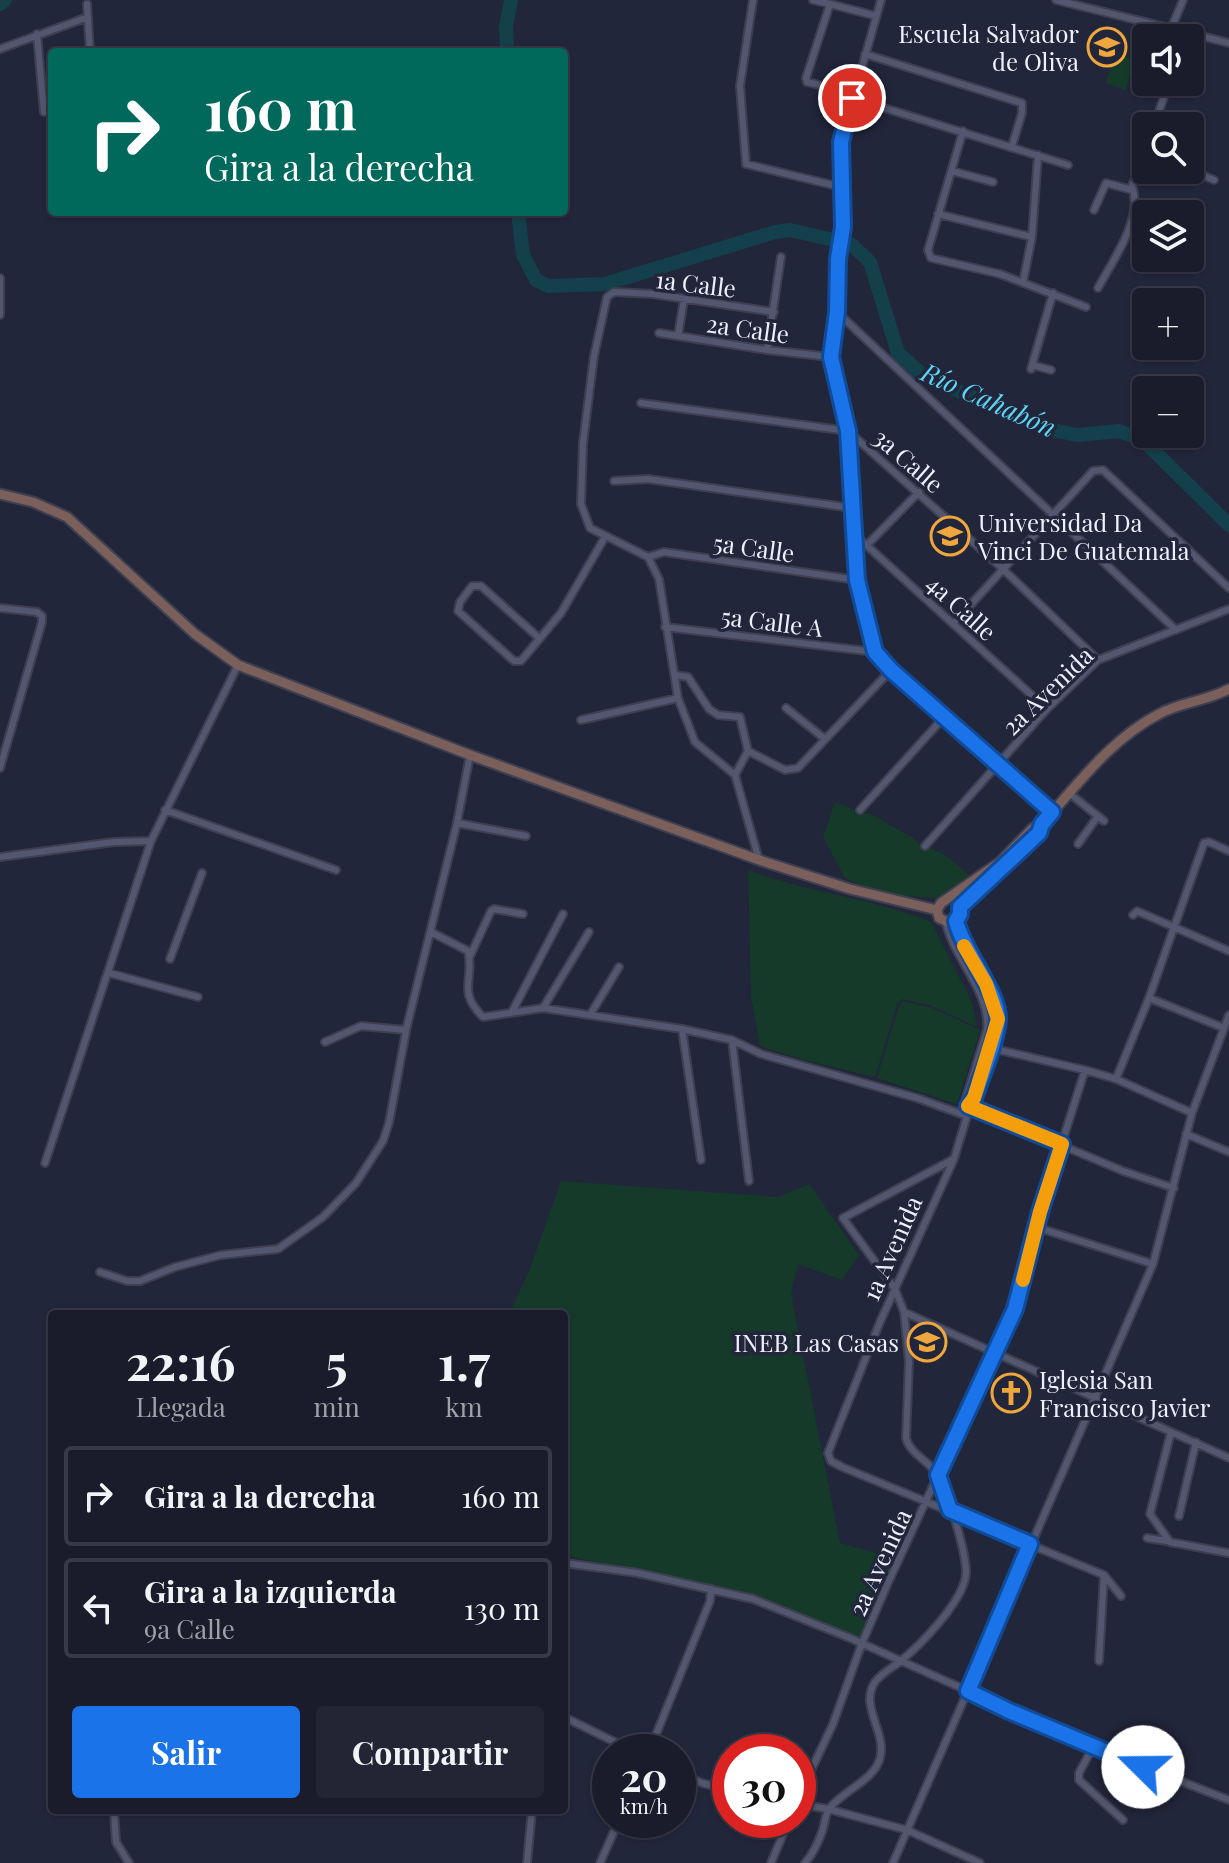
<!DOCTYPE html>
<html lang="es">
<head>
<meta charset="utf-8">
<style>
	body { margin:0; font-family:"Playfair Display",serif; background:#232534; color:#f1f3f6; height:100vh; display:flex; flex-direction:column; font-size:30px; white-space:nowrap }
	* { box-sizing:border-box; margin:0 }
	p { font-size:26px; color:#9fa1a9 }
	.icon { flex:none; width:44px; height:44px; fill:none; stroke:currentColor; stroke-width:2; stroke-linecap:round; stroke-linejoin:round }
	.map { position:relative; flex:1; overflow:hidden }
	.side { position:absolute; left:48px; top:1310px; width:520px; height:504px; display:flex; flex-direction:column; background:#1a1c2c; border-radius:8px; box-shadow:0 2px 6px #0004,0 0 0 2px #383a48 }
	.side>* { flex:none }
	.hud { position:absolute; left:48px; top:48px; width:520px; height:168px; border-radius:8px; box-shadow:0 2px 6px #0004,0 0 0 2px #383a48; background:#00695c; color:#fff; overflow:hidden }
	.fabs { position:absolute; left:1132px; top:24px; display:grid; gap:16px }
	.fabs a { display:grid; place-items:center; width:72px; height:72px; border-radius:8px; background:#1a1c2c; box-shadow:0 2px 6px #0004,0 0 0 2px #383a48; font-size:40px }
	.speed { position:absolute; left:592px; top:1734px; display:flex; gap:16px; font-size:40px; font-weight:700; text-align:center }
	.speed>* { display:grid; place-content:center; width:104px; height:104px; border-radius:50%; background:#1a1c2c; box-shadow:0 2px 6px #0004,0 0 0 2px #383a48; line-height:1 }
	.speed small { font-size:20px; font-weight:400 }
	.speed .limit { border:12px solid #d22; background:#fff; color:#111 }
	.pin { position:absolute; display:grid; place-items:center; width:68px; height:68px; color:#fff; margin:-34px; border:4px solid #fff; border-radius:50%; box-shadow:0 2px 8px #0007 }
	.me { position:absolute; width:88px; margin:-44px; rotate:292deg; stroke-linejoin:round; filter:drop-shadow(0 0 6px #0008) }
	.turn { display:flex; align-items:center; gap:28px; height:168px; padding:0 24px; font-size:36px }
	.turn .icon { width:104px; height:104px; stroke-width:2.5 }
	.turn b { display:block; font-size:56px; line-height:68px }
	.eta { display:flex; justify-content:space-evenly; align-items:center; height:136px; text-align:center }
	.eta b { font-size:48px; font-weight:700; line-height:56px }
	.primary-button { display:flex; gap:16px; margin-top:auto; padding:16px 24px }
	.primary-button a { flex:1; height:92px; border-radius:8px; background:#1a73e8; color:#fff; font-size:32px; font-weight:700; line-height:92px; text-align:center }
	.primary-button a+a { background:#232534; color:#f1f3f6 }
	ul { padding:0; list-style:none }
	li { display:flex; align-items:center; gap:24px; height:100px; margin:0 16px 12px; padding:0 8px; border:4px solid #383a48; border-radius:8px }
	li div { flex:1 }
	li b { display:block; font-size:30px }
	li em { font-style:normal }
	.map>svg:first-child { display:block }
</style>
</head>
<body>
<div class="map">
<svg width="1229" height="1863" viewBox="0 0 1229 1863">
	<rect width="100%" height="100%" fill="#22263b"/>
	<!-- green -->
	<path fill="#153a2a" d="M 1114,53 L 1134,60 L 1126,90 L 1106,83 Z
		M 835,802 L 862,813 L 871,814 L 913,838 L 922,847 C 941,848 956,864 970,876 L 937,898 L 902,896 L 868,888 L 845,878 L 823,837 Z
		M 748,870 C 808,893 872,898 931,922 L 972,1002 L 977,1027 L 932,1006 L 902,999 L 897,1005 L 875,1077 L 804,1060 L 760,1046 L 751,997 Z
		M 903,1001 L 932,1008 L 980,1030 L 957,1104 L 877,1078 L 899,1006 Z
		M 561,1181 L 778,1197 L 809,1184 L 859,1255 L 842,1280 L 798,1264 L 791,1294 L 840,1543 L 898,1559 L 862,1639 L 762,1599 L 564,1555 L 564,1314 L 509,1314 L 529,1271 Z"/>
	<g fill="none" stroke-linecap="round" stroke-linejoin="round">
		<!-- river -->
		<path stroke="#13404b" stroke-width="14" d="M 0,4 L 5,0
			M 507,52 L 506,27 L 511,0
			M 518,212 L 523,255 L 536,280 L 548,286 L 605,284 L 775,232 L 790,230 L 851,244 L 870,262 L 898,353 L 925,377 L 1048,429 L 1077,435 L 1119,431 L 1143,440 L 1229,525"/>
		<!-- street casing -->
		<g stroke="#3e4051" stroke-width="10">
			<path id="street" d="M 753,0 L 740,86 L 746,164 L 841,187
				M 813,0 L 830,4
				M 881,0 L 841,142 L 843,227 L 831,357 L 848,431 L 857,580 L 875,652 L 891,670 L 1052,812
				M 1056,0 L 1229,43
				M 87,4 L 90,52
				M 1171,29 L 1183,0
				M 37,34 L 44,112
				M 0,49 L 88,17
				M 865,54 L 1022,103 L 1022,113 L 1012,146
				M 853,93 L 807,82 L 806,78 L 830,4 L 876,16
				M 852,98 L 1068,165
				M 1154,126 L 1169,82
				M 963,131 L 928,250 L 931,258 L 1000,274 L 1086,307
				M 1190,170 L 1214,180
				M 952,171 L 993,182
				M 1094,210 L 1106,183 L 1132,190
				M 938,214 L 1032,237
				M 0,278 L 0,315
				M 1023,282 L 1032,237 L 1038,155
				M 1098,288 C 1113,260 1144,218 1132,186 L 1146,149
				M 837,312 L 1176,630
				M 659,333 L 767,350 L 831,357
				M 678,336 L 684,299
				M 767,350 L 781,257
				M 1032,365 L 1051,370
				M 1031,369 L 1053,293
				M 641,403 L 848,431 L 1003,569 L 1098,660
				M 614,481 L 648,479 L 852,508
				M 853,533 L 1047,709
				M 867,545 L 919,492
				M 648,557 L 664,552 L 857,580
				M 0,608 L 37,612 L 42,616 L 42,622 L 0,768
				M 953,624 L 1093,471 L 1103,470 L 1229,588
				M 665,627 L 875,652
				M 539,638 L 481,586 L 472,586 L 460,602 L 458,611 L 514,661 L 521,661 L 561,613 L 605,537
				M 675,675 L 688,677 L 709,709 L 718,715 L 740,717 L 748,751
				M 786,708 L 825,739
				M 581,720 L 678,698
				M 735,775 L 748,751 L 785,770 L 798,768 L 891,670
				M 1069,793 L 1104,821
				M 165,810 L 336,870
				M 860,810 L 945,716
				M 457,823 L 526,836
				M 1078,844 L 1098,816
				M 925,846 L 1047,709 L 1098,660 L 1229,609
				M 0,857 L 114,842 L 151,841
				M 759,860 L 735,775 L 695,742 L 678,698 L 659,579 L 648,557 L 590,528 L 581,504 L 583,443 L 594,356 L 607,297 L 614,292 L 653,294 L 774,312
				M 1133,915 L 1137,911 L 1229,951
				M 956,921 C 963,950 999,994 998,1019 C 997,1040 981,1077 974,1098 L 968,1106
				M 946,923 C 954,959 991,992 987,1030 L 966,1098 L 967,1116 L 954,1159 L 880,1322 L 828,1453 L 831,1461 L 842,1467 L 1104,1575 L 1121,1596
				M 431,932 L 468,951 C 475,980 456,990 483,1017 L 543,1008 L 682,1029 L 732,1040 L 761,1054 L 917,1098 L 967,1116
				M 470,956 L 491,911 L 494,909 L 523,914
				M 170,959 L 202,873
				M 109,973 L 198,997
				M 1149,998 L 1224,1028
				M 543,1008 L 589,932
				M 512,1012 L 563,914
				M 590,1015 L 619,967
				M 682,1029 L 701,1160
				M 732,1040 L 749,1181
				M 325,1042 L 361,1026 L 406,1030
				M 982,1046 L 1085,1070 L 1116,1079 L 1192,1113
				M 1116,1079 L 1149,998 L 1204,843 L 1209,842 L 1229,851
				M 968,1106 L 1123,1171 L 1174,1188
				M 1186,1134 L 1229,1152
				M 952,1160 L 843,1218 L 895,1289 L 904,1312 L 1229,1458
				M 45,1163 L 151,841 L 238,665
				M 1036,1227 L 1153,1264
				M 100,1272 L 127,1281 L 140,1281 L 175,1267 L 221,1255 L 278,1249 L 323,1217 L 356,1183 L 383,1141 L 389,1123 L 407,1026 L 457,823 L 470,755
				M 1171,1432 L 1150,1514 L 1170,1542 L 1229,1553
				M 1179,1516 L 1196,1442
				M 1147,1538 L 1167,1541
				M 564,1563 L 638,1573 L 753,1599 L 850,1638 L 1093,1747 L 1229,1800
				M 1099,1661 L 1104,1575
				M 564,1717 L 635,1752
				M 1093,1747 L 1079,1773 L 1079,1780 L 1123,1820
				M 649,1752 L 710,1601 L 711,1589
				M 678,1773 L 702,1783 L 730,1790
				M 798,1798 L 833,1724 L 862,1643 L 887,1585 L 1015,1309 L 1040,1212 L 1085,1070
				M 798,1804 L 828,1809 L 907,1830 L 980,1863
				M 114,1810 L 116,1842 L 129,1863
				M 527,1863 L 532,1810
				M 600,1863 L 619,1820
				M 771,1863 L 789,1820
				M 805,1863 C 813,1854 818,1843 822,1832 C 825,1825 825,1814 829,1809 C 842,1791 875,1780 880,1758 C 887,1732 859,1706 875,1682 C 881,1674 890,1669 898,1663 C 919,1647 966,1599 966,1572 C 966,1552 948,1491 937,1474 C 928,1460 910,1454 906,1438 L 909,1362 L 904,1312
				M 893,1863 L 1153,1264 L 1192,1113 L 1229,1015"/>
		</g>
		<!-- secondary casing -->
		<g stroke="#3e4051" stroke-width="13">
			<path id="secondary" d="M 0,494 L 33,502 L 67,517 L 195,634 L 238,665 L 470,755 L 759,860 L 850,889 L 937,910
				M 960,907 L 1039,833 L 1042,824 C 1078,784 1111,739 1159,714 C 1181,702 1207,701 1229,689
				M 937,910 L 941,903 L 1000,862 L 1033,828 L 1042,824
				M 937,910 L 939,918 L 950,923 L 959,918 L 960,907"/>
		</g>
		<!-- street -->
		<use href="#street" stroke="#52576f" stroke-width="6"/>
		<!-- secondary -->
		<use href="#secondary" stroke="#7b5f5a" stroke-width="9"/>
	</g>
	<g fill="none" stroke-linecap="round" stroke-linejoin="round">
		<!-- route casing -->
		<g stroke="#114b97" stroke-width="20">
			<path id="route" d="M 852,98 L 841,142 L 843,227 L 838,259 L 837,312 L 831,357 L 848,431 L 857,580 L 875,652 L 891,670 L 1052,812 L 1042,824 L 1039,833 L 960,907 L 960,914 L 956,921 C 963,951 999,993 998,1019 C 997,1040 981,1077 974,1098 L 968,1106 L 1062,1144 L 1040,1212 L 1015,1309 L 938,1475 L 950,1510 L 1030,1544 L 968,1691 L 1009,1711 L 1143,1767"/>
		</g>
		<!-- route -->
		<use href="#route" stroke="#1a73e8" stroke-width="14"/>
		<!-- slow -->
		<path stroke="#f59e0b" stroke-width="14" d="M 964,946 L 986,984 L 998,1019 L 974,1098 L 968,1106 L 1062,1144 L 1040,1212 L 1023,1280"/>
	</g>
	<!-- icons -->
	<defs>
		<g id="school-ring" transform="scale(2)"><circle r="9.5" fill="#22263b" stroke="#efa73d" stroke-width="1.5"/><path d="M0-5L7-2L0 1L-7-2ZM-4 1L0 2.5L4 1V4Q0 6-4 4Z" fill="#efa73d"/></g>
		<g id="university-ring" transform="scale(2)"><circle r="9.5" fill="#22263b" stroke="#efa73d" stroke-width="1.5"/><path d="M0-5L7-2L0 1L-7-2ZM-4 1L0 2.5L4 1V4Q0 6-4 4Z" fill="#efa73d"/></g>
		<g id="church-ring" transform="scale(2)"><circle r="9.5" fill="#22263b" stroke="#efa73d" stroke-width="1.5"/><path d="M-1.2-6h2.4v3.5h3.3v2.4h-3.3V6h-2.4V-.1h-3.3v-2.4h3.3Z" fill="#efa73d"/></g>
	</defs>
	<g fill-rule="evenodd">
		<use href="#school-ring" x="1107" y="47"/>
		<use href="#university-ring" x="950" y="536"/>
		<use href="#university-ring" x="927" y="1342"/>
		<use href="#church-ring" x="1011" y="1393"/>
	</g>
	<g text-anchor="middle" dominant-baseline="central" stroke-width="7" stroke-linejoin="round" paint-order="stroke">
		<!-- poi labels -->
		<g font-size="24" fill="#eef1fd" stroke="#22263b" text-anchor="end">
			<text x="1079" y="33">Escuela Salvador<tspan x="1079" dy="28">de Oliva</tspan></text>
			<text x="978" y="522" text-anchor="start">Universidad Da<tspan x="978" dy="28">Vinci De Guatemala</tspan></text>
			<text x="899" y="1342">INEB Las Casas</text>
			<text x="1039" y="1379" text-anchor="start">Iglesia San<tspan x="1039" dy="28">Francisco Javier</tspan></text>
		</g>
		<!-- street labels -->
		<g font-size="24" fill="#eef1fd" stroke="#22263b">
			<text transform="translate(696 283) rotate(7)">1a Calle</text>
			<text transform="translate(748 328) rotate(8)">2a Calle</text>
			<text transform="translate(909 460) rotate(41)">3a Calle</text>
			<text transform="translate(754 547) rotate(8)">5a Calle</text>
			<text transform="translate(962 607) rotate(42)">4a Calle</text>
			<text transform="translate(772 621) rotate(7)">5a Calle A</text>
			<text transform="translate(1047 690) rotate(-44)">2a Avenida</text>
			<text transform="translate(891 1248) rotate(-66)">1a Avenida</text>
			<text transform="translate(879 1562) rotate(-65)">2a Avenida</text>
		</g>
		<!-- water labels -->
		<g font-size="26" font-style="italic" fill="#5dd6f5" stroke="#22263b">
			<text transform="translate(989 399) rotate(24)">Río Cahabón</text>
		</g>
	</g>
</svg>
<div class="fabs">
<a><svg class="icon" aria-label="sound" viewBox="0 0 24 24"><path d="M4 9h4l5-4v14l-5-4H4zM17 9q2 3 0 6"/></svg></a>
<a><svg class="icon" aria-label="search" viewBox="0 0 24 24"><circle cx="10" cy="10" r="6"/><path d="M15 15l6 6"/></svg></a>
<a><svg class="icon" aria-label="layers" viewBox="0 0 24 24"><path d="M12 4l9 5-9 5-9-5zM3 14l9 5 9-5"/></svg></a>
<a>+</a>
<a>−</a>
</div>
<div class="speed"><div>20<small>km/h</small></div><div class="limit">30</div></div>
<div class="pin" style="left:852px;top:98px;background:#d93025"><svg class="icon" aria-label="arrive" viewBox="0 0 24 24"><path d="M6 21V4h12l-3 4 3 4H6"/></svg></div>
<svg class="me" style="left:1143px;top:1767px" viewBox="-20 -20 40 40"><circle r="19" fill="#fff"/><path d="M0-13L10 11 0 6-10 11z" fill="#1a73e8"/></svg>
<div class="hud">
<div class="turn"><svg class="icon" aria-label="right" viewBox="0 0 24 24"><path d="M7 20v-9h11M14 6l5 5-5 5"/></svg><div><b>160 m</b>Gira a la derecha</div></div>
</div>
<section class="side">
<div class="eta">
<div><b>22:16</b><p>Llegada</p></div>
<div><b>5</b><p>min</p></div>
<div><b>1.7</b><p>km</p></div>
</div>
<ul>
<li><svg class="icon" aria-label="right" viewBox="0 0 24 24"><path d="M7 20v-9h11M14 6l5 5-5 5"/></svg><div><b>Gira a la derecha</b></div><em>160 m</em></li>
<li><svg class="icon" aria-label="left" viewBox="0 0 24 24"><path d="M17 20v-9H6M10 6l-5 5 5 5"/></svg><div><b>Gira a la izquierda</b><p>9a Calle</p></div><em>130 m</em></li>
</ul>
<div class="primary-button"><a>Salir</a><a>Compartir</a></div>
</section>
</div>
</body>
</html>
